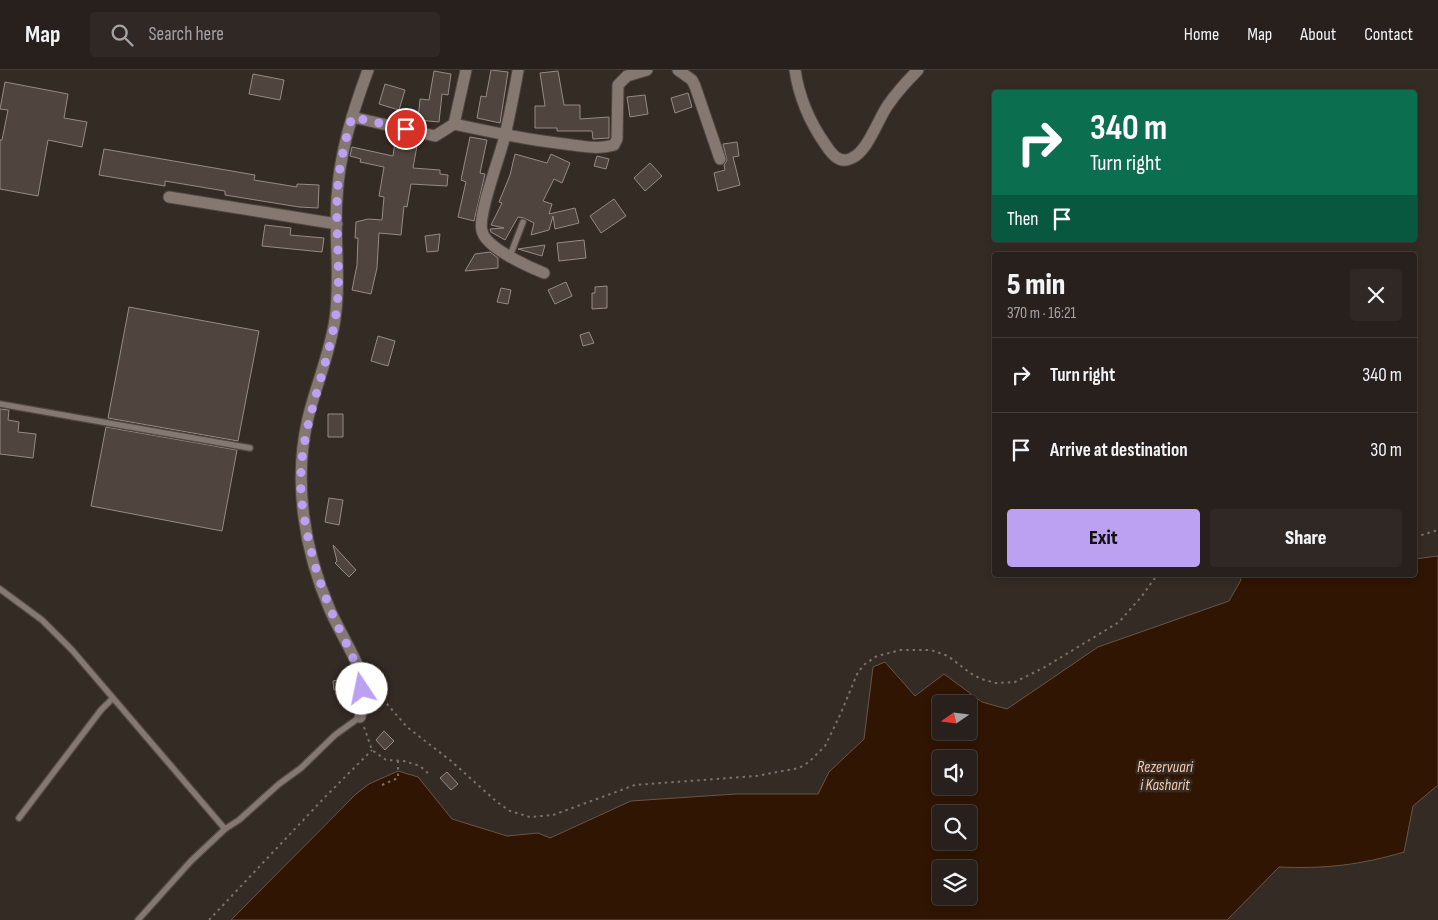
<!DOCTYPE html>
<html lang="en">
<head>
<meta charset="utf-8">
<style>
	body { margin:0; font-family:"Sofia Sans Condensed",sans-serif; background:#302825; color:#f1f3f6; height:100vh; display:flex; flex-direction:column; font-size:19px; white-space:nowrap }
	* { box-sizing:border-box; margin:0 }
	p { font-size:16px; color:#a5a3a3 }
	.icon { flex:none; width:28px; height:28px; fill:none; stroke:currentColor; stroke-width:2; stroke-linecap:round; stroke-linejoin:round }
	.map { position:relative; flex:1; overflow:hidden }
	.details { position:absolute; left:992px; top:182px; width:425px; height:325px; display:flex; flex-direction:column; background:#28201c; border-radius:5px; box-shadow:0 2px 8px #0003,0 0 0 1px #443e3b }
	.details>* { flex:none }
	.hud { position:absolute; left:992px; top:20px; width:425px; height:152px; border-radius:5px; box-shadow:0 2px 8px #0003,0 0 0 1px #443e3b; background:#0b6e4f; color:#fff; overflow:hidden }
	.needle { width:32px; rotate:256deg }
	.fabs { position:absolute; left:932px; top:625px; display:grid; gap:10px }
	.fabs a { display:grid; place-items:center; width:45px; height:45px; border-radius:5px; background:#28201c; box-shadow:0 2px 8px #0003,0 0 0 1px #443e3b; font-size:25px }
	.pin { position:absolute; display:grid; place-items:center; width:42px; height:42px; color:#fff; margin:-21px; border:2px solid #fff; border-radius:50%; box-shadow:0 1px 5px #0007 }
	.me { position:absolute; width:55px; margin:-28px; rotate:349deg; stroke-linejoin:round; filter:drop-shadow(0 0 4px #0008) }
	.turn { display:flex; align-items:center; gap:18px; height:105px; padding:0 15px; font-size:22px }
	.turn .icon { width:65px; height:65px; stroke-width:2.5 }
	.turn b { display:block; font-size:35px; line-height:42px }
	.then { display:flex; align-items:center; height:48px; padding:0 15px; background:#0003; gap:10px; font-size:19px }
	.round { display:grid; place-items:center; flex:none; width:52px; height:52px; border-radius:5px; background:#302825 }
	.overview { display:flex; align-items:center; justify-content:space-between; height:85px; padding:0 15px }
	h1 { font-size:30px; font-weight:800; line-height:38px }
	.action { display:flex; gap:10px; margin-top:auto; padding:10px 15px }
	.action a { flex:1; height:58px; border-radius:5px; background:#bca0f2; color:#111; font-size:20px; font-weight:800; line-height:58px; text-align:center }
	.action a+a { background:#302825; color:#f1f3f6 }
	ul { padding:0; list-style:none }
	li { display:flex; align-items:center; gap:15px; height:75px; padding:0 15px; border-top:1px solid #443e3b }
	li div { flex:1 }
	li b { display:block; font-size:19px }
	li em { font-style:normal }
	header { display:flex; align-items:center; gap:30px; box-sizing:border-box; height:70px; padding:0 25px; background:#28201c; border-bottom:1px solid #443e3b }
	header strong { font-size:24px }
	nav { display:flex; gap:28px; margin-inline-start:auto; font-size:18px }
	.search { width:350px; height:45px; background:#302825; display:flex; align-items:center; gap:12px; box-sizing:border-box; padding:0 18px; border-radius:5px; color:#a5a3a3; font-size:19px }
	.map>svg:first-child { display:block }
</style>
</head>
<body>
<header>
<strong>Map</strong>
<div class="search"><svg class="icon" aria-label="search" viewBox="0 0 24 24"><circle cx="10" cy="10" r="6"/><path d="M15 15l6 6"/></svg>Search here</div>
<nav><a>Home</a><a>Map</a><a>About</a><a>Contact</a></nav>
</header>
<div class="map">
<svg width="1438" height="850" viewBox="0 0 1438 850">
	<rect width="100%" height="100%" fill="#352b25"/>
	<!-- water -->
	<path fill="#2f1502" stroke="#695546" fill-rule="evenodd" d="M 1438,486 L 1438,715 L 1413,736 L 1404,782 C 1360,795 1325,799 1279,797 L 1227,850 L 231,850 L 356,724 L 369,714 L 398,701 L 418,707 L 452,749 L 507,766 L 538,763 L 550,768 L 631,731 L 736,724 L 818,724 L 829,702 L 864,669 L 873,597 L 885,592 L 915,626 L 944,604 L 982,632 L 1007,639 L 1098,577 L 1229,531 L 1241,510 L 1239,505 L 1415,505 L 1415,489 ZM 941,634 L 969,634 L 969,661 L 941,661 ZM 941,689 L 969,689 L 969,716 L 941,716 ZM 941,744 L 969,744 L 969,771 L 941,771 ZM 941,799 L 969,799 L 969,826 L 941,826 Z"/>
	<!-- building -->
	<path fill="#4f443e" stroke="#978b84" d="M 491,0 L 508,2 L 500,53 L 477,48 L 481,26 L 486,27 Z
		M 434,1 L 451,4 L 448,25 L 442,24 L 439,52 L 418,50 L 420,29 L 429,30 Z
		M 558,1 L 564,35 L 580,35 L 580,49 L 609,47 L 609,68 L 593,69 L 592,61 L 557,61 L 557,58 L 535,58 L 535,36 L 545,36 L 540,3 Z
		M 253,4 L 284,10 L 280,30 L 249,24 Z
		M 5,12 L 68,24 L 64,48 L 87,52 L 82,77 L 48,70 L 38,126 L 0,119 L 0,70 L 2,70 L 8,40 L 0,39 Z
		M 385,14 L 405,20 L 399,40 L 379,34 Z
		M 688,23 L 692,37 L 675,43 L 671,28 Z
		M 645,25 L 648,44 L 630,47 L 627,27 Z
		M 396,65 L 418,70 L 413,98 L 440,100 L 440,104 L 448,105 L 447,116 L 411,114 L 407,137 L 404,136 L 401,165 L 379,163 L 377,198 L 371,224 L 352,220 L 357,195 L 358,168 L 355,168 L 356,152 L 368,149 L 382,150 L 384,127 L 379,126 L 384,97 L 360,92 L 361,89 L 350,86 L 352,77 L 393,86 Z
		M 470,67 L 487,70 L 480,103 L 485,104 L 474,151 L 458,147 L 466,112 L 461,110 Z
		M 737,72 L 739,86 L 733,87 L 740,115 L 718,121 L 714,103 L 725,100 L 724,95 L 727,90 L 723,74 Z
		M 104,79 L 255,105 L 254,110 L 297,117 L 297,114 L 319,115 L 318,138 L 299,137 L 225,125 L 225,121 L 165,111 L 165,116 L 99,105 Z
		M 515,84 L 547,93 L 551,84 L 570,93 L 562,113 L 554,109 L 543,131 L 552,134 L 549,144 L 575,138 L 579,153 L 555,159 L 553,146 L 549,160 L 531,165 L 534,153 L 524,148 L 518,147 L 505,170 L 491,162 L 490,159 L 504,158 L 491,155 L 502,133 L 499,132 L 510,105 Z
		M 597,86 L 609,89 L 606,99 L 594,96 Z
		M 650,93 L 662,106 L 645,121 L 634,108 Z
		M 614,129 L 626,146 L 601,163 L 590,146 Z
		M 265,155 L 291,158 L 290,165 L 324,168 L 322,182 L 262,176 Z
		M 440,164 L 438,181 L 427,182 L 425,166 Z
		M 584,170 L 586,188 L 559,191 L 557,173 Z
		M 545,175 L 542,186 L 518,179 Z
		M 490,182 L 498,188 L 498,198 L 465,201 L 475,184 Z
		M 566,212 L 572,226 L 555,234 L 548,220 Z
		M 607,216 L 607,238 L 592,239 L 592,223 L 595,223 L 595,217 Z
		M 501,218 L 511,220 L 508,234 L 497,232 Z
		M 129,237 L 259,261 L 238,371 L 108,348 Z
		M 589,262 L 594,273 L 583,276 L 580,265 Z
		M 378,266 L 395,271 L 388,296 L 371,291 Z
		M 0,339 L 9,340 L 8,350 L 19,352 L 18,362 L 36,364 L 33,388 L 0,384 Z
		M 328,344 L 343,344 L 343,367 L 328,367 Z
		M 106,357 L 237,380 L 222,461 L 91,436 Z
		M 329,428 L 343,430 L 339,455 L 325,452 Z
		M 333,475 L 356,500 L 349,507 L 335,493 L 337,491 Z
		M 348,608 L 350,618 L 334,620 L 333,611 Z
		M 384,661 L 394,671 L 385,680 L 376,670 Z
		M 447,702 L 458,714 L 451,720 L 440,708 Z"/>
	<g fill="none" stroke-linecap="round" stroke-linejoin="round">
		<!-- lane casing -->
		<g stroke="#4f4742" stroke-width="8">
			<path id="lane" d="M 510,186 L 523,152
				M 0,334 L 250,378
				M 0,519 L 42,550 L 72,580 L 225,759
				M 19,748 L 101,640 L 113,628
				M 138,850 L 191,791 L 225,759 L 239,750 L 279,714 L 301,698 L 335,665 L 360,647"/>
		</g>
		<!-- street casing -->
		<g stroke="#4f4742" stroke-width="13">
			<path id="street" d="M 678,0 L 692,10 L 695,16 L 720,89
				M 795,0 C 799,27 809,51 825,74 C 831,83 839,95 852,88 C 868,81 878,49 888,35 C 897,22 907,11 918,0
				M 518,1 C 514,22 510,44 505,65 C 501,85 477,145 482,161 C 486,178 529,197 544,203
				M 352,47 L 435,66 L 454,54 C 491,62 527,70 565,74 C 581,76 598,80 614,75 L 617,69 L 618,15 L 627,6 L 647,0
				M 454,54 L 466,0
				M 169,127 L 337,154
				M 360,647 C 365,629 362,612 357,594 C 349,576 338,558 330,540 C 304,480 293,411 308,348 C 316,315 330,283 335,249 C 341,209 334,168 337,128 C 339,84 353,41 368,0"/>
		</g>
		<!-- path -->
		<path stroke="#7a716c" stroke-width="2" stroke-dasharray="2.5 4" stroke-linecap="butt" d="M 1415,467 L 1438,460
			M 374,619 L 407,657 L 451,691 L 497,732 L 510,741 L 530,747 L 553,745 L 635,715 L 756,706 L 799,698 L 809,692 L 825,676 L 840,645 L 858,602 L 865,594 L 877,586 L 901,580 L 931,580 L 948,586 L 970,603 L 981,609 L 996,613 L 1015,612 L 1045,597 L 1119,552 L 1142,526 L 1157,505
			M 364,657 L 372,680 L 386,690 L 404,691 L 420,696 L 429,704
			M 382,715 L 398,708 L 398,691
			M 209,850 L 325,727 L 372,680"/>
		<!-- lane -->
		<use href="#lane" stroke="#847870" stroke-width="5.5"/>
		<!-- street -->
		<use href="#street" stroke="#847870" stroke-width="11"/>
	</g>
	<g fill="none" stroke-linecap="round" stroke-linejoin="round">
		<!-- route -->
		<path stroke="#bca0f2" stroke-width="9" stroke-dasharray="0 16.2" d="M 362,619 C 357,587 341,567 330,538 C 317,507 308,473 303,440 C 292,373 324,315 335,250 C 342,212 336,171 337,133 C 337,104 344,75 352,47 L 406,59"/>
	</g>
	<g text-anchor="middle" dominant-baseline="central" stroke-width="5" stroke-linejoin="round" paint-order="stroke">
		<!-- water labels -->
		<g font-size="16" font-style="italic" fill="#f8c9ab" stroke="#352b25">
			<text x="1165" y="697">Rezervuari<tspan x="1165" dy="18">i Kasharit</tspan></text>
		</g>
	</g>
</svg>
<div class="fabs">
<a><svg class="needle" viewBox="-14 -14 28 28"><path d="M0-13l5 13h-10z" fill="#e53935"/><path d="M0 13l5-13h-10z" fill="#a5a3a3"/></svg></a>
<a><svg class="icon" aria-label="sound" viewBox="0 0 24 24"><path d="M4 9h4l5-4v14l-5-4H4zM17 9q2 3 0 6"/></svg></a>
<a><svg class="icon" aria-label="search" viewBox="0 0 24 24"><circle cx="10" cy="10" r="6"/><path d="M15 15l6 6"/></svg></a>
<a><svg class="icon" aria-label="layers" viewBox="0 0 24 24"><path d="M12 4l9 5-9 5-9-5zM3 14l9 5 9-5"/></svg></a>
</div>
<div class="pin" style="left:406px;top:59px;background:#d93025"><svg class="icon" aria-label="arrive" viewBox="0 0 24 24"><path d="M6 21V4h12l-3 4 3 4H6"/></svg></div>
<svg class="me" style="left:362px;top:619px" viewBox="-20 -20 40 40"><circle r="19" fill="#fff"/><path d="M0-13L10 11 0 6-10 11z" fill="#bca0f2"/></svg>
<div class="hud">
<div class="turn"><svg class="icon" aria-label="right" viewBox="0 0 24 24"><path d="M7 20v-9h11M14 6l5 5-5 5"/></svg><div><b>340 m</b>Turn right</div></div>
<div class="then">Then<svg class="icon" aria-label="arrive" viewBox="0 0 24 24"><path d="M6 21V4h12l-3 4 3 4H6"/></svg></div>
</div>
<section class="details">
<div class="overview"><div><h1>5 min</h1><p>370 m · 16:21</p></div><a class="round"><svg class="icon" aria-label="close" viewBox="0 0 24 24"><path d="M6 6l12 12M18 6L6 18"/></svg></a></div>
<ul>
<li><svg class="icon" aria-label="right" viewBox="0 0 24 24"><path d="M7 20v-9h11M14 6l5 5-5 5"/></svg><div><b>Turn right</b></div><em>340 m</em></li>
<li><svg class="icon" aria-label="arrive" viewBox="0 0 24 24"><path d="M6 21V4h12l-3 4 3 4H6"/></svg><div><b>Arrive at destination</b></div><em>30 m</em></li>
</ul>
<div class="action"><a>Exit</a><a>Share</a></div>
</section>
</div>
</body>
</html>
